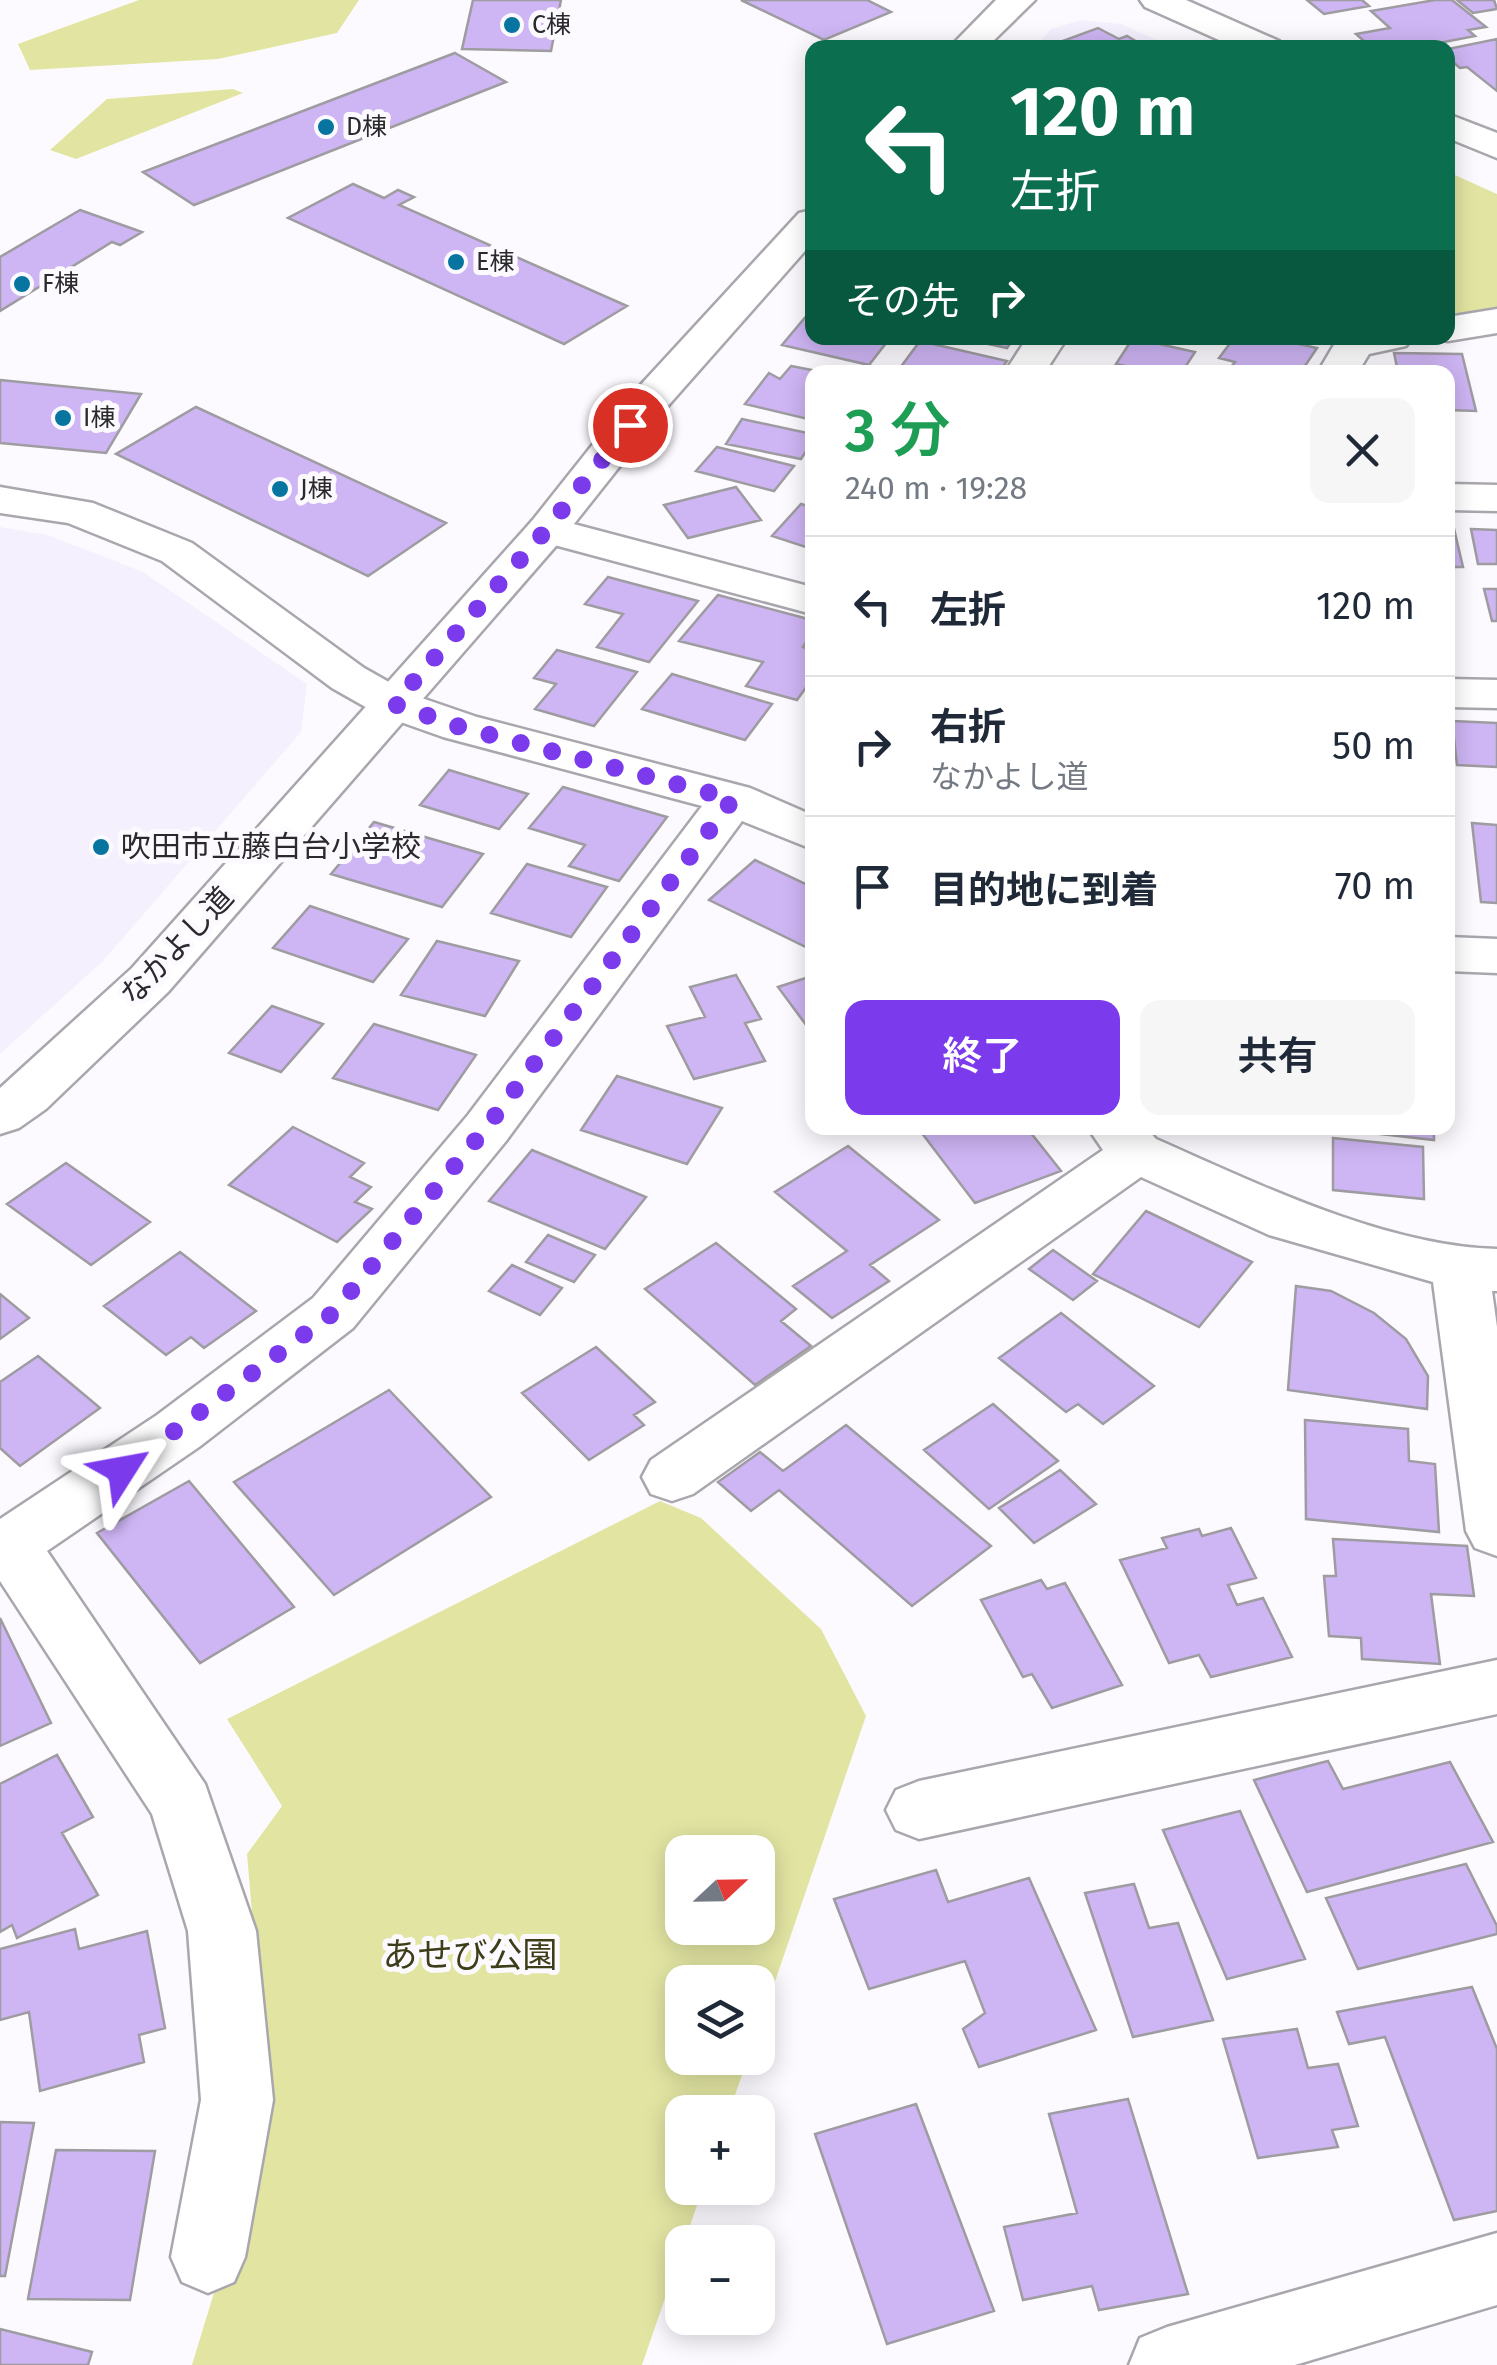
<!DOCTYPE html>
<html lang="ja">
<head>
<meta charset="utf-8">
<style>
	body { margin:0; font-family:"Fira Sans","Noto Sans JP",sans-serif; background:#f6f6f7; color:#1f2937; height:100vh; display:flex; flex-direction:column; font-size:38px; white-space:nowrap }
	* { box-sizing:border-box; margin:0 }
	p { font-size:32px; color:#747a83 }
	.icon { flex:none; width:55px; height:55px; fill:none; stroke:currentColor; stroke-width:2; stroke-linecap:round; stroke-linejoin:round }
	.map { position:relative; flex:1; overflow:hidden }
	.details { position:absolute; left:805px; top:365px; width:650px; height:770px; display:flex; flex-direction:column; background:#fff; border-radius:20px; box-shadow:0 5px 25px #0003 }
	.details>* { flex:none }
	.banner { position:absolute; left:805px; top:40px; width:650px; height:305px; border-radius:20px; box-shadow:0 5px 25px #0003; background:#0b6e4f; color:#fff; overflow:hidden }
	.needle { width:65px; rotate:68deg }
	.controls { position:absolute; left:665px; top:1835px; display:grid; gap:20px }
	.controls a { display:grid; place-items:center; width:110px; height:110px; border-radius:20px; background:#fff; box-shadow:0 5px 25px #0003; font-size:50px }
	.pin { position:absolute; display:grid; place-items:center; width:85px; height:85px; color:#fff; margin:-42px; border:5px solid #fff; border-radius:50%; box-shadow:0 2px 10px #0007 }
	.me { position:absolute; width:110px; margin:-55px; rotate:56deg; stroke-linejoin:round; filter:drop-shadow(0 0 8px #0008) }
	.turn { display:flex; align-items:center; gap:35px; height:210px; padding:0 40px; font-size:45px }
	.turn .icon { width:130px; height:130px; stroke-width:2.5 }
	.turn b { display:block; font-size:70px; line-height:85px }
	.then { display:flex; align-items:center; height:95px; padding:0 40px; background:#0003; gap:20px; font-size:38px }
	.round { display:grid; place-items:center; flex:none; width:105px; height:105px; border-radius:20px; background:#f6f6f7 }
	.summary { display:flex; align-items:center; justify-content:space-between; height:170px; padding:0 40px }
	h1 { font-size:60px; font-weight:600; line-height:75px; color:#1e9e55 }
	.button { display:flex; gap:20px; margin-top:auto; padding:20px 40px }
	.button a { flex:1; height:115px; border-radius:20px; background:#7c3aed; color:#fff; font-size:40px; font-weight:600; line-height:115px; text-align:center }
	.button a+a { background:#f6f6f7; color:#1f2937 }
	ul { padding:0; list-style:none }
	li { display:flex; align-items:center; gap:30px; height:140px; padding:0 40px; border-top:2px solid #e0e1e3 }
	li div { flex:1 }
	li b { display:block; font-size:38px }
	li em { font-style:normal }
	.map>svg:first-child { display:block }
</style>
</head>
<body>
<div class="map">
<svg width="1497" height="2365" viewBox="0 0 1497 2365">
	<rect width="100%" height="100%" fill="#fcfaff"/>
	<!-- built -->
	<path fill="#f5f0fd" d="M 1081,20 L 1121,24 L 1172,47 L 1034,48 L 1051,29 Z
		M 0,527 L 48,535 L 143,572 L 307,684 L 301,732 L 103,961 L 0,1054 Z"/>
	<!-- green -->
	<path fill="#e2e5a2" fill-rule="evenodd" d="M 139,0 L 359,0 L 337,33 L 218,59 L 30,70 L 18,44 Z
		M 233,89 L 243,93 L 76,159 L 50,150 L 107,99 Z
		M 1448,172 L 1497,194 L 1497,307 L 1448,315 Z
		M 660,1501 L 701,1518 L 821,1629 L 866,1716 L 758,2031 L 758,1982 L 682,1982 L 682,2058 L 748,2058 L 729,2112 L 682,2112 L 682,2188 L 703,2188 L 642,2365 L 192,2365 L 223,2263 L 267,2091 L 247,1854 L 282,1806 L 227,1719 ZM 682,1852 L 758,1852 L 758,1928 L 682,1928 Z"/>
	<!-- building -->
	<path fill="#ceb5f4" stroke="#9e9ca1" stroke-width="2.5" d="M 473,0 L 561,0 L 551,51 L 462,49 Z
		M 741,0 L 867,0 L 891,12 L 824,40 Z
		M 1307,0 L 1362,0 L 1369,6 L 1324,14 Z
		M 1435,0 L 1452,0 L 1486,27 L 1468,30 L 1475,36 L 1413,48 L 1372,48 L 1356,34 L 1390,28 L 1371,11 Z
		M 1457,0 L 1494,0 L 1497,9 L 1473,13 Z
		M 1098,28 L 1119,39 L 1127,36 L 1147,48 L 1052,45 Z
		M 1497,39 L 1497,91 L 1467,67 L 1460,68 L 1448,58 L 1448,49 Z
		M 455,53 L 506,82 L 194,205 L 143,172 Z
		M 353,184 L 384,198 L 398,190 L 414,197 L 399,205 L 627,306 L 564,344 L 288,218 Z
		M 80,210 L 142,232 L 120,245 L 112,242 L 0,311 L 0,257 Z
		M 808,314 L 812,315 L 812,338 L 890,338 L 869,365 L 782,345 Z
		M 961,338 L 1014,338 L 1007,348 Z
		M 1133,338 L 1195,352 L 1182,372 L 1153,372 L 1116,364 Z
		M 1234,338 L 1272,338 L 1317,348 L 1301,372 L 1227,372 L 1235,362 L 1219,358 Z
		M 920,341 L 1007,361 L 999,372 L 921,372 L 900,368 Z
		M 1394,353 L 1462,354 L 1476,411 L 1448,410 L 1448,372 L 1398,372 Z
		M 791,366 L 822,372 L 812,372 L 812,420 L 745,404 L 769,373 L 780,379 Z
		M 0,380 L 141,394 L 106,453 L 0,443 Z
		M 196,407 L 446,523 L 368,576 L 116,454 Z
		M 742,419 L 812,434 L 812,442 L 801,459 L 726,444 Z
		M 717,447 L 794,466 L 774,491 L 696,471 Z
		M 736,487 L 761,520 L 688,538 L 664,505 Z
		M 801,504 L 812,507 L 812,549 L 772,536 Z
		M 1448,516 L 1451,516 L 1463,567 L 1448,567 Z
		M 1471,529 L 1497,530 L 1497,564 L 1478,564 Z
		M 608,577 L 698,601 L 649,662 L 597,647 L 623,614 L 585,604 Z
		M 1484,589 L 1497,589 L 1497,621 L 1492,621 Z
		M 718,595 L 812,620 L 812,633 L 803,647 L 812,651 L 812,679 L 797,700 L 746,686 L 763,662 L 679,641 Z
		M 557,650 L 637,672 L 594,726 L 535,709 L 556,684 L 534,678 Z
		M 672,674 L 772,704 L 745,740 L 642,709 Z
		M 1452,721 L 1497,723 L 1497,767 L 1457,765 Z
		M 449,770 L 528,794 L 499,829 L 420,805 Z
		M 563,787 L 667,817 L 619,881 L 569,866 L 585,845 L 529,828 Z
		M 374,822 L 483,854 L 442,907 L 331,874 Z
		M 1472,823 L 1497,825 L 1497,903 L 1481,902 Z
		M 755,860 L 812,887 L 812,950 L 709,900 Z
		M 527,864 L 607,887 L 571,937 L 491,913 Z
		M 310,906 L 408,939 L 373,982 L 273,948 Z
		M 437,941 L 519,961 L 485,1016 L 401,995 Z
		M 736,975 L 761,1019 L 745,1023 L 765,1061 L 694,1079 L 667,1026 L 705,1017 L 690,987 Z
		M 812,976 L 812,1033 L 778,987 Z
		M 272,1006 L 323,1024 L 281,1072 L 229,1053 Z
		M 374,1024 L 476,1055 L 438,1110 L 333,1078 Z
		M 617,1076 L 722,1108 L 687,1164 L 581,1130 Z
		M 293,1127 L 364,1163 L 350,1177 L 371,1187 L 355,1202 L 372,1209 L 337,1242 L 229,1185 Z
		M 918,1128 L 1027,1128 L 1061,1171 L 975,1203 Z
		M 1335,1128 L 1434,1128 L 1434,1140 L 1335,1129 Z
		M 1333,1138 L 1423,1147 L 1424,1199 L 1333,1190 Z
		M 848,1146 L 939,1220 L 870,1265 L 889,1281 L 832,1318 L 793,1286 L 847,1251 L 775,1192 Z
		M 532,1150 L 646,1197 L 605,1249 L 489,1201 Z
		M 66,1163 L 150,1222 L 91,1265 L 7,1204 Z
		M 1146,1211 L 1252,1262 L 1199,1327 L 1093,1274 Z
		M 548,1235 L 595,1255 L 574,1282 L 526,1262 Z
		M 716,1243 L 796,1309 L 781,1321 L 811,1346 L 755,1385 L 645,1289 Z
		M 1053,1250 L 1097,1281 L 1073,1300 L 1029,1269 Z
		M 180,1252 L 256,1311 L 204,1348 L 191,1337 L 166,1355 L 104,1306 Z
		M 512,1265 L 562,1288 L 540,1315 L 489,1291 Z
		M 1296,1286 L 1331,1291 L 1374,1313 L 1406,1339 L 1428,1376 L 1427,1409 L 1288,1390 Z
		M 0,1294 L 29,1318 L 0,1339 Z
		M 1061,1313 L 1154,1386 L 1103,1424 L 1078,1404 L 1066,1412 L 999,1358 Z
		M 596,1347 L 655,1402 L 634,1415 L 644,1425 L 589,1460 L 522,1393 Z
		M 38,1356 L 100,1408 L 20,1466 L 0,1448 L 0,1382 Z
		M 389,1390 L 491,1497 L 334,1595 L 234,1482 Z
		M 993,1404 L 1058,1461 L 989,1509 L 924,1450 Z
		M 1305,1420 L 1408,1429 L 1409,1461 L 1435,1464 L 1439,1532 L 1306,1519 Z
		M 846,1425 L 991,1546 L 912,1606 L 779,1490 L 751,1511 L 718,1482 L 760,1452 L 783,1471 Z
		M 1060,1470 L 1096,1504 L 1034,1543 L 999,1508 Z
		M 189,1481 L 294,1607 L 200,1663 L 97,1533 Z
		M 1231,1528 L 1256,1578 L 1228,1585 L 1237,1605 L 1263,1598 L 1292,1657 L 1211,1677 L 1199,1655 L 1169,1663 L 1120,1560 L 1167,1548 L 1162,1538 L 1199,1529 L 1202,1536 Z
		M 1333,1539 L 1467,1546 L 1474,1596 L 1431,1594 L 1440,1664 L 1362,1659 L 1361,1638 L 1329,1636 L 1324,1576 L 1336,1576 Z
		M 1041,1580 L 1047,1589 L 1065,1583 L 1122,1685 L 1052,1708 L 1032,1674 L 1023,1677 L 981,1600 Z
		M 0,1618 L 51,1723 L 0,1746 Z
		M 57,1755 L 93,1817 L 62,1833 L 98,1895 L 17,1938 L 12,1925 L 0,1932 L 0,1784 Z
		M 1328,1761 L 1343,1789 L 1450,1762 L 1493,1842 L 1307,1892 L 1254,1780 Z
		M 1240,1811 L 1305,1959 L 1227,1979 L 1163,1830 Z
		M 1466,1864 L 1497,1926 L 1497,1934 L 1358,1969 L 1326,1898 Z
		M 936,1870 L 948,1902 L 1029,1878 L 1096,2030 L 979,2067 L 963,2029 L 985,2013 L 965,1961 L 869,1989 L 834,1899 Z
		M 1134,1884 L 1149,1928 L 1178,1923 L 1213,2020 L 1133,2037 L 1085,1893 Z
		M 75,1929 L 79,1949 L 147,1931 L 165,2028 L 139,2035 L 144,2062 L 40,2091 L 29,2012 L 0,2020 L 0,1949 Z
		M 1472,1987 L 1497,2049 L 1497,2211 L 1454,2220 L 1385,2037 L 1349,2044 L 1337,2012 Z
		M 1297,2029 L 1308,2068 L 1338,2064 L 1358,2126 L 1332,2130 L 1338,2147 L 1258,2158 L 1223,2039 Z
		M 1128,2099 L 1188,2294 L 1099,2310 L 1092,2286 L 1023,2300 L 1004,2227 L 1077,2213 L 1049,2114 Z
		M 916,2104 L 994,2311 L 887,2344 L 815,2134 Z
		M 0,2122 L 34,2123 L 5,2276 L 0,2276 Z
		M 56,2150 L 155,2151 L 130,2300 L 28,2299 Z
		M 0,2329 L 92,2352 L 88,2365 L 0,2365 Z"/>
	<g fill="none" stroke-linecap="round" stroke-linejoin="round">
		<!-- minor casing -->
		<g stroke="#a9a7ad" stroke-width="5">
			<path id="minor" d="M 1497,309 L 1497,333 L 1448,341 L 1434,338 L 1448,338 L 1448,317 Z
				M 1027,338 L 1067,338 L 1045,372 L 1005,372 Z
				M 1338,338 L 1412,338 L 1406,346 L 1369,354 L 1358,372 L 1318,372 Z
				M 1448,484 L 1497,485 L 1497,511 L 1448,510 Z
				M 0,487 L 93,503 L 192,543 L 364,668 L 410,694 L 477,717 L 750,788 L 812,815 L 812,849 L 742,821 L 506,1141 L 353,1328 L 199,1447 L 47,1551 L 205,1784 L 256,1931 L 273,2100 L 245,2257 L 234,2282 L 208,2293 L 182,2282 L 171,2257 L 201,2100 L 188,1931 L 152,1814 L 0,1581 L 0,1519 L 157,1415 L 313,1298 L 468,1115 L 702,806 L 443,737 L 378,714 L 332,688 L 162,561 L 68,523 L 0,513 Z
				M 547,517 L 812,587 L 812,614 L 532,539 L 525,530 L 532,521 Z
				M 1448,679 L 1497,680 L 1497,708 L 1448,707 Z
				M 1448,937 L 1497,939 L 1497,973 L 1448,971 Z
				M 1088,1128 L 1146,1128 L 1156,1139 C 1258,1184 1385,1246 1497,1249 L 1497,1291 L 1492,1291 L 1497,1327 L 1497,1556 L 1475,1548 L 1466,1531 L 1433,1282 L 1269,1235 L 1141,1177 L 693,1494 L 672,1501 L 651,1494 L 642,1477 L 651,1460 L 1103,1150 Z
				M 1497,1660 L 1497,1714 L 919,1839 L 896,1830 L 886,1810 L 896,1790 L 919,1781 Z
				M 1497,2233 L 1497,2305 L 1295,2365 L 1129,2365 L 1140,2338 L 1167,2327 Z"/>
		</g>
		<!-- tertiary casing -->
		<g stroke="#a9a7ad" stroke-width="5">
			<path id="tertiary" d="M 996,0 L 1035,0 L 986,48 L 949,48 Z
				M 1140,0 L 1186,0 L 1279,41 L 1284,48 L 1237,48 L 1145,7 Z
				M 1448,114 L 1497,133 L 1497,158 L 1448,138 Z
				M 812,210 L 812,243 L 666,408 L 562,539 L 168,992 L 46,1109 L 19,1128 L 0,1134 L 0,1088 L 132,968 L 532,521 L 636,390 L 799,213 Z"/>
		</g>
		<!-- minor -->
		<use href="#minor" fill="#fff" fill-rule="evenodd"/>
		<!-- tertiary -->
		<use href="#tertiary" fill="#fff" fill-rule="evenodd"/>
	</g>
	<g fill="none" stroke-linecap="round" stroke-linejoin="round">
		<!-- route -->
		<path stroke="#7c3aed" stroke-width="18" stroke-dasharray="0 32.4" d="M 122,1470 L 333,1313 L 486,1128 L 733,799 L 460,727 L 394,704 L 546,530 L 630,425"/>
	</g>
	<!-- markers -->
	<g fill="#0775a0" stroke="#fcfaff" stroke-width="4">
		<circle cx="512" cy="25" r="10"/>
		<circle cx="326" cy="127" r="10"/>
		<circle cx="456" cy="262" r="10"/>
		<circle cx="22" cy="284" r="10"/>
		<circle cx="63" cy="418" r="10"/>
		<circle cx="280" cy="489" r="10"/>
		<circle cx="101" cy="847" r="10"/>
	</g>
	<g text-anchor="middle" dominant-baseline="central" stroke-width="10" stroke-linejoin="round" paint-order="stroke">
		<!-- far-poi labels -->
		<g font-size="25" fill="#2a292b" stroke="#fcfaff" text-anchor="start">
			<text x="532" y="25">C棟</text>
			<text x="346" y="127">D棟</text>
			<text x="476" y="262">E棟</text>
			<text x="42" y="284">F棟</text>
			<text x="83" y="418">I棟</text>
			<text x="300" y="489">J棟</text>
		</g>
		<!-- poi labels -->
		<g font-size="30" fill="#2a292b" stroke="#fcfaff" text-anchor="start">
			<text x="121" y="847">吹田市立藤白台小学校</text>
		</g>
		<!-- street labels -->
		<g font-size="30" fill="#2a292b" stroke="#fcfaff">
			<text transform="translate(177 946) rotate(-47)">なかよし道</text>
		</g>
		<!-- near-park labels -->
		<g font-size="35" fill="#3d3e18" stroke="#fcfaff">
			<text x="470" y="1955">あせび公園</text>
		</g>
	</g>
</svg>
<div class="controls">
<a><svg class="needle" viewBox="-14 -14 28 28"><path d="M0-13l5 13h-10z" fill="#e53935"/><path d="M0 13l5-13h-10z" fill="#747a83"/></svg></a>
<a><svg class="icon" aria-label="layers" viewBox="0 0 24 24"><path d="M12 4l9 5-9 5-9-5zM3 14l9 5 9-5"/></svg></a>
<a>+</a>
<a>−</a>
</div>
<div class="pin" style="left:630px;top:425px;background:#d93025"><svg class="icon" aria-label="arrive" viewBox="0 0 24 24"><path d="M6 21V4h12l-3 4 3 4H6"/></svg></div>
<svg class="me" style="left:122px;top:1470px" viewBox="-20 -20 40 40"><path d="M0-17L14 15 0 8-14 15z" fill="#7c3aed" stroke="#fff" stroke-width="4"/></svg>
<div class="banner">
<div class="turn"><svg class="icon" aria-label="left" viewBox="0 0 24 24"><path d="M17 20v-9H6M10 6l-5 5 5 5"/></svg><div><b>120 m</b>左折</div></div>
<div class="then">その先<svg class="icon" aria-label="right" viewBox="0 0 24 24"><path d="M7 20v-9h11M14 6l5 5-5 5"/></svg></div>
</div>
<section class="details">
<div class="summary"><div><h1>3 分</h1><p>240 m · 19:28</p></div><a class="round"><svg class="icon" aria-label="close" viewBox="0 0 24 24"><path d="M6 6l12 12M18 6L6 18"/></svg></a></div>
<ul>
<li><svg class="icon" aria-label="left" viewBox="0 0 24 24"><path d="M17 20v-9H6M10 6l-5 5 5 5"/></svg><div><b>左折</b></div><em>120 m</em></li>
<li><svg class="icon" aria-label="right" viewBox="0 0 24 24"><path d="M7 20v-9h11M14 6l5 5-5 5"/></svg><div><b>右折</b><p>なかよし道</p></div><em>50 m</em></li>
<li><svg class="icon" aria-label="arrive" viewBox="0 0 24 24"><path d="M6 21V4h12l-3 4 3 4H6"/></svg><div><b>目的地に到着</b></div><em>70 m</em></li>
</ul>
<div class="button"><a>終了</a><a>共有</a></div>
</section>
</div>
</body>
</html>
